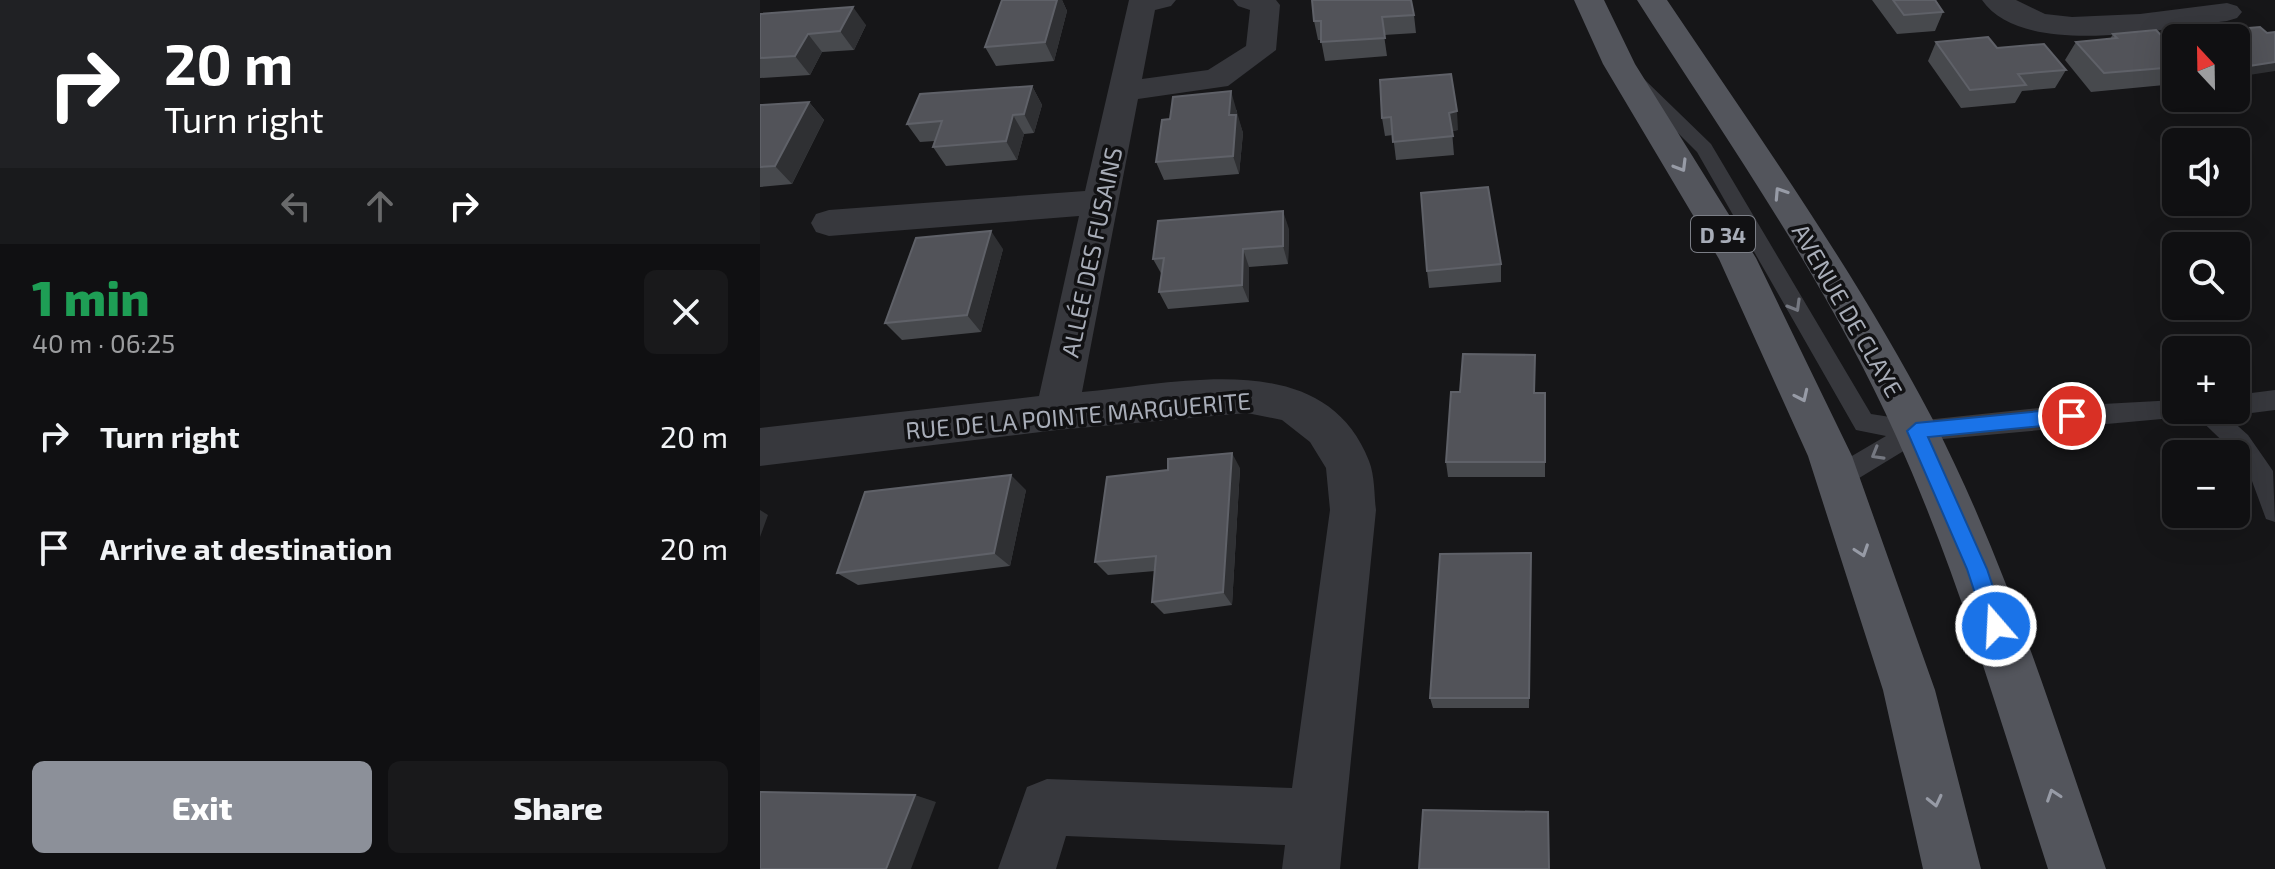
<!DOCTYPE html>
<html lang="en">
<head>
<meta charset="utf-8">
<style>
	body { margin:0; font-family:"Exo 2",sans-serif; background:#19191b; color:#f1f3f6; height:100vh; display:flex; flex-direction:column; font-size:30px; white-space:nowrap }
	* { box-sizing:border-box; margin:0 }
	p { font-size:26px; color:#9c9d9f }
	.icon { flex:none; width:44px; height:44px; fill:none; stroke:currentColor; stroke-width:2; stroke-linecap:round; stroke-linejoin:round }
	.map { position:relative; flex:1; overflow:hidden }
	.drawer { display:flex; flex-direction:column; background:#101012; width:760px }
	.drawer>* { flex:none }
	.top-card { background:#202124; color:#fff; overflow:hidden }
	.needle { width:52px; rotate:338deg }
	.buttons { position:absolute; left:1402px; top:24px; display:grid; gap:16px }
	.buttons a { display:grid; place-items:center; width:88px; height:88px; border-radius:12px; background:#101012; box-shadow:0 8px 32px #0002,0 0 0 2px #303032; font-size:40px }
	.pin { position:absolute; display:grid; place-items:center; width:68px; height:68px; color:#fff; margin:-34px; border:4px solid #fff; border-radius:50%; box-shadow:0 2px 8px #0007 }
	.me { position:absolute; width:88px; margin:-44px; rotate:341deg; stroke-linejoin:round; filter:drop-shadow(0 0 6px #0008) }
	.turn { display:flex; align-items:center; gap:28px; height:168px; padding:0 32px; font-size:36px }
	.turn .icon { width:104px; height:104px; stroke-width:2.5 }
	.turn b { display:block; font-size:56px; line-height:68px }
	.lanes { display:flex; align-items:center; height:76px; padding:0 32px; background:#0003; justify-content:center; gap:40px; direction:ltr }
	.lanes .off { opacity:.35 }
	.round { display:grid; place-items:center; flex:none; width:84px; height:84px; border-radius:12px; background:#19191b }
	.overview { display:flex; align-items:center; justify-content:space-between; height:136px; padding:0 32px }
	h1 { font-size:48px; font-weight:800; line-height:60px; color:#1e9e55 }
	.action { display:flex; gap:16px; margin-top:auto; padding:16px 32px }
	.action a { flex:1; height:92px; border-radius:12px; background:#8c9099; color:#fff; font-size:32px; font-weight:800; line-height:92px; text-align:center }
	.action a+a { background:#19191b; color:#f1f3f6 }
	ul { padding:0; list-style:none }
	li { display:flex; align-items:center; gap:24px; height:112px; padding:0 32px }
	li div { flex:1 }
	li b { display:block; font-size:30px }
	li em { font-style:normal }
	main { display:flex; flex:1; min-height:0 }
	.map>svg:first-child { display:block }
</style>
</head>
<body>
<main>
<section class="drawer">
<div class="top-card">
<div class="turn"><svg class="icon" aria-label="right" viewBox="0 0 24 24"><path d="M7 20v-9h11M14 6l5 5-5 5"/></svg><div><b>20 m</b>Turn right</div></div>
<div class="lanes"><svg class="icon off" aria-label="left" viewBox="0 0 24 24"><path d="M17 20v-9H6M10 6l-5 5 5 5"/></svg><svg class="icon off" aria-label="ahead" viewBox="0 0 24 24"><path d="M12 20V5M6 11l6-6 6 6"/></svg><svg class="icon" aria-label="right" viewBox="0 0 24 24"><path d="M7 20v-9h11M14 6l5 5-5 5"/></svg></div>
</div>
<div class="overview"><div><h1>1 min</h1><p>40 m · 06:25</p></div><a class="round"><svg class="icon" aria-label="close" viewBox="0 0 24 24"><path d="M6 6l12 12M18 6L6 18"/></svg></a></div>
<ul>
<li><svg class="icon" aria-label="right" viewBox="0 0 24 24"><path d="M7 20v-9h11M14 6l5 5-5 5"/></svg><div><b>Turn right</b></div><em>20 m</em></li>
<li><svg class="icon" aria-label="arrive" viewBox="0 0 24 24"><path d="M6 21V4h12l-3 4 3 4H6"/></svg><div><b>Arrive at destination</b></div><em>20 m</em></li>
</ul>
<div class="action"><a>Exit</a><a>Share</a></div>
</section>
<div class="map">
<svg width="1515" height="869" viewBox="0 0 1515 869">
	<rect width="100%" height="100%" fill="#161618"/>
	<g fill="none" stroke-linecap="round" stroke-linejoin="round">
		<!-- service -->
		<path fill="#37383d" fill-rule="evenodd" d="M 878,78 L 884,79 L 951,144 L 1111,414 L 1156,421 L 1288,407 L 1416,400 L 1416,410 L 1428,410 L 1424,417 L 1160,441 L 1086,486 L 1077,489 L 1068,486 L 1065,478 L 1068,470 L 1126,436 L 1096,430 L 937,152 L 872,87 L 872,79 Z
			M 1515,390 L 1515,410 L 1476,415 L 1467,410 L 1476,410 L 1476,395 Z
			M 1430,410 L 1460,410 L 1488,435 L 1513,471 L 1515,522 L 1506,519 L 1492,481 L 1476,454 Z"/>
		<!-- minor -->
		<path fill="#37383d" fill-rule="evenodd" d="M 369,0 L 416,0 L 411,6 L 395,10 L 382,79 L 448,70 L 486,46 L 490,10 L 478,6 L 473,0 L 516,0 L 520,5 L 516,50 L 468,86 L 378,99 L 322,392 C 418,384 564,345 609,461 C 615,476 614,495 616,510 L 580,869 L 522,869 L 525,845 L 306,836 L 296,869 L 238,869 L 267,787 L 287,779 L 532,788 L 570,510 L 566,468 L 550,442 L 522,420 L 487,413 L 297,430 L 0,466 L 0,428 L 279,396 L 319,216 L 69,236 L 56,232 L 51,223 L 56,214 L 69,210 L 325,191 Z
			M 1222,0 L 1256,0 L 1285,14 L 1312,17 L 1380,14 L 1467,3 L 1477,6 L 1482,12 L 1477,18 L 1467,21 C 1406,28 1264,60 1222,0 Z"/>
		<!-- primary -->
		<path fill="#53555c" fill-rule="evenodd" d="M 814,0 L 844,0 L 875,64 L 996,258 L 1092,456 L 1175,690 L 1221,869 L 1163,869 L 1123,690 L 1048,456 L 959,259 L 843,64 Z
			M 877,0 L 907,0 C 999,137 1095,271 1172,418 C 1246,561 1293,717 1346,869 L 1288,869 C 1241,723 1199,576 1136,436 C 1067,282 968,142 877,0 Z"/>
	</g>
	<!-- wall -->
	<path fill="#47494d" d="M 242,0 L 302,0 L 307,11 L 294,61 L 236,66 L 225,47 Z
		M 1112,0 L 1176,0 L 1183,12 L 1175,31 L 1137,34 Z
		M 0,14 L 106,25 L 94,50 L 62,52 L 50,75 L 0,78 Z
		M 654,15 L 656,33 L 624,35 L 627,56 L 565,61 L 561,40 L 558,40 L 554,21 Z
		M 1452,31 L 1507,33 L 1476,38 L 1446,38 Z
		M 1353,34 L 1416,51 L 1415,84 L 1331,92 L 1305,60 L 1316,42 L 1350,39 Z
		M 1176,42 L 1237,48 L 1306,70 L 1295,88 L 1262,91 L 1255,103 L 1201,108 L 1168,61 Z
		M 620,80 L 698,130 L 692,131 L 694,155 L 636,160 L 633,135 L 625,136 L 622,118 Z
		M 272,86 L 282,105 L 274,133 L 264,134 L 257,160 L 186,166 L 173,147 L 175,141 L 160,142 L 147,124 Z
		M 49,102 L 64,120 L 32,184 L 0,187 L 0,105 Z
		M 477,110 L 477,115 L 483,133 L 479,174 L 404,180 L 396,162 Z
		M 529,229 L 528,264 L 489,267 L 489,302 L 408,309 L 399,292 L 402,275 L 393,259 Z
		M 243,249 L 221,332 L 142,340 L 125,323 Z
		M 741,264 L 741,282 L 669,288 L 667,271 Z
		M 686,462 L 785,462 L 785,477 L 688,477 Z
		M 480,468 L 472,605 L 404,614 L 392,602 L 395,571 L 348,575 L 335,562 L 408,470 Z
		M 266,490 L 250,566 L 98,585 L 77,573 Z
		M 771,553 L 769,708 L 673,708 L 670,698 Z"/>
	<!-- shaded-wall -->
	<path fill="#2f3033" d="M 297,0 L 302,0 L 307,11 L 294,61 L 285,42 Z
		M 93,7 L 106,25 L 94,50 L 80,31 Z
		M 48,34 L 62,52 L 50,75 L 35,56 Z
		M 1515,62 L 1515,71 L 1476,77 L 1476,68 Z
		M 272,86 L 282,105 L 274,133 L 264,114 Z
		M 471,91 L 483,133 L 479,174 L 473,156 L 469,115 Z
		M 49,102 L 64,120 L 32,184 L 15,166 Z
		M 697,111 L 698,130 L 691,131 L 689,113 Z
		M 253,115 L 264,134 L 257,160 L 246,141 Z
		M 523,211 L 529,229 L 528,264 L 523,246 Z
		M 231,231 L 243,249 L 221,332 L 207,315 Z
		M 483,249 L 489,267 L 489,302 L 482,285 Z
		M 472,453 L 480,468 L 472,605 L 463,592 Z
		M 251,475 L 266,490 L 250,566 L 234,553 Z
		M 0,510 L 8,515 L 0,537 Z
		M 155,795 L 176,802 L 151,869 L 126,869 Z"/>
	<!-- building -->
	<path fill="#525359" stroke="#5f6168" stroke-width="2" d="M 242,0 L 297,0 L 285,42 L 225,47 Z
		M 552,0 L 651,0 L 654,15 L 622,17 L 625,38 L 561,42 L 561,21 L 554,21 Z
		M 1133,0 L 1175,0 L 1183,12 L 1144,15 Z
		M 93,7 L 80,31 L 48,34 L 35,56 L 0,58 L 0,14 Z
		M 1500,27 L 1507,33 L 1515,32 L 1515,62 L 1476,68 L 1476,38 L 1452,38 L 1458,37 L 1452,31 Z
		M 1396,30 L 1416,51 L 1416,67 L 1344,73 L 1316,42 L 1357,38 L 1353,34 Z
		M 1228,37 L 1237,48 L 1284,44 L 1306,70 L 1258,74 L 1266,85 L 1210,90 L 1176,42 Z
		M 691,74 L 697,111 L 689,113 L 693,136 L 633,142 L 631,117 L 622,118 L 620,80 Z
		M 272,86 L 264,114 L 253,115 L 246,141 L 173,147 L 182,121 L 147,124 L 160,94 Z
		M 471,91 L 469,115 L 476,115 L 473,156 L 396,162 L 402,120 L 410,119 L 413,97 Z
		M 49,102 L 15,166 L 0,167 L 0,105 Z
		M 728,187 L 741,264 L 667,271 L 661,193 Z
		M 523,211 L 523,246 L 483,249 L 482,285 L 399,292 L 404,258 L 393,259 L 398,221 Z
		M 231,231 L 207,315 L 125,323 L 156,238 Z
		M 703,354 L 775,355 L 774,393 L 785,393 L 785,462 L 686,462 L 691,392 L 700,392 Z
		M 472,453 L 463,592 L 392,602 L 396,556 L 335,562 L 347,477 L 408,470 L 408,459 Z
		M 251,475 L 234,553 L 77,573 L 105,492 Z
		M 771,553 L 769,698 L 670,698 L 680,554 Z
		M 0,792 L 155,795 L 126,869 L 0,869 Z
		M 663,810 L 788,812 L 789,869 L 659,869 Z"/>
	<!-- one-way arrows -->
	<defs><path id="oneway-chevron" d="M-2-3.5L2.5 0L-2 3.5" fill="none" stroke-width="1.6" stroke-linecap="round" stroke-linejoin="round" transform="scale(2)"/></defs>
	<g stroke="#979ba6">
		<use href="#oneway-chevron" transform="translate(921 166) rotate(59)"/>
		<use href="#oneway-chevron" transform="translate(1020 193) rotate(-123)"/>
		<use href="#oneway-chevron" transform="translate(1042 396) rotate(65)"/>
		<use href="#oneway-chevron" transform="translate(1102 551) rotate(71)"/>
		<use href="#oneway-chevron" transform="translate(1293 795) rotate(-109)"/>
		<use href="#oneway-chevron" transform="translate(1175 801) rotate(77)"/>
	</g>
	<g stroke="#757881">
		<use href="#oneway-chevron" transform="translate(1035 306) rotate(60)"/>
		<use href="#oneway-chevron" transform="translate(1117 454) rotate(150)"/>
	</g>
	<!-- route -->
	<path fill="#1a73e8" stroke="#114b97" stroke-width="2" d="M 1312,408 L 1321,416 L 1312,423 L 1168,437 L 1227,569 L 1246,626 L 1243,633 L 1236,636 L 1228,633 L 1207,569 L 1147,431 L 1156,423 Z"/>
	<g text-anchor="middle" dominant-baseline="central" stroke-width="7" stroke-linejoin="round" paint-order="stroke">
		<!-- shield labels -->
		<rect fill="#111113" stroke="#7b7e86" stroke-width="2" x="931" y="216" width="64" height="36" rx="6"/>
		<g font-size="22" font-weight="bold" fill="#a8adb8">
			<text x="963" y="234">D 34</text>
		</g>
		<!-- street labels -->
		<g font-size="24" fill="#a8adb8" stroke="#111113">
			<text transform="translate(331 252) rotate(-78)">ALLÉE DES FUSAINS</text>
			<text transform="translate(1088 310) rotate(60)">AVENUE DE CLAYE</text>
			<text transform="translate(318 415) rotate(-5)">RUE DE LA POINTE MARGUERITE</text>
		</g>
	</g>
</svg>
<div class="buttons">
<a><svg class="needle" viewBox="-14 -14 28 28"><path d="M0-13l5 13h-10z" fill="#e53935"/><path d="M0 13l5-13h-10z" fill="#9c9d9f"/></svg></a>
<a><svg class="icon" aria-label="sound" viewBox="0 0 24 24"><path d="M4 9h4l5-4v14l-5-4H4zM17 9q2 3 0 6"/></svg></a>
<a><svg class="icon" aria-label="search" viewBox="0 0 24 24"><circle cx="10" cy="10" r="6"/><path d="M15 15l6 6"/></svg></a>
<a>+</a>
<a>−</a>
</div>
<div class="pin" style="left:1312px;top:416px;background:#d93025"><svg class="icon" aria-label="arrive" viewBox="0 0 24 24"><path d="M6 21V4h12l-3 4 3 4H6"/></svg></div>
<svg class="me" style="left:1236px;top:626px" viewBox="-20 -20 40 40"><circle r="17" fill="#1a73e8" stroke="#fff" stroke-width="3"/><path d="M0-11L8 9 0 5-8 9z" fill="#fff"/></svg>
</div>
</main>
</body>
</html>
